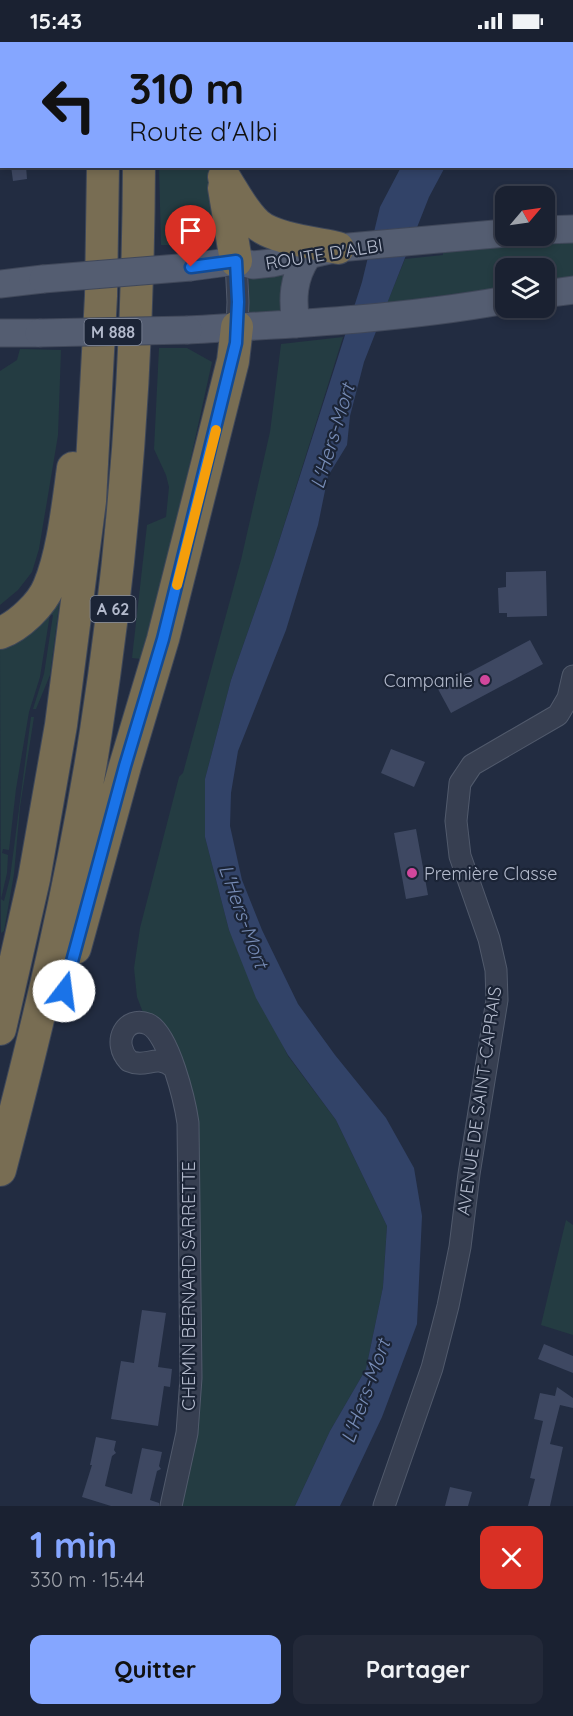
<!DOCTYPE html>
<html lang="fr">
<head>
<meta charset="utf-8">
<style>
	body { margin:0; font-family:Quicksand,sans-serif; background:#232939; color:#f1f3f6; height:100vh; display:flex; flex-direction:column; font-size:22px; white-space:nowrap }
	* { box-sizing:border-box; margin:0 }
	p { font-size:20px; color:#9fa3ab }
	.icon { flex:none; width:33px; height:33px; fill:none; stroke:currentColor; stroke-width:2; stroke-linecap:round; stroke-linejoin:round }
	.map { position:relative; height:1464px; overflow:hidden }
	.drawer { display:flex; flex-direction:column; background:#1a2131; flex:1 }
	.drawer>* { flex:none }
	.guide { position:absolute; left:0px; top:0px; width:573px; height:126px; box-shadow:0 3px 9px #0003,0 0 0 2px #383e4d; background:#85a6ff; color:#111; overflow:hidden }
	.needle { width:39px; rotate:61deg }
	.controls { position:absolute; left:495px; top:144px; display:grid; gap:12px }
	.controls a { display:grid; place-items:center; width:60px; height:60px; border-radius:12px; background:#1a2131; box-shadow:0 3px 9px #0003,0 0 0 2px #383e4d; font-size:30px }
	.pin { position:absolute; display:grid; place-items:center; width:51px; height:51px; color:#fff; margin:-62px -26px; border-radius:50% 50% 50% 0; rotate:-45deg; box-shadow:0 0 6px #0007 }
	.pin .icon { rotate:45deg }
	.me { position:absolute; width:66px; margin:-33px; rotate:15deg; stroke-linejoin:round; filter:drop-shadow(0 0 4px #0008) }
	.turn { display:flex; align-items:center; gap:21px; height:126px; padding:0 30px; font-size:27px }
	.turn .icon { width:78px; height:78px; stroke-width:2.5 }
	.turn b { display:block; font-size:42px; line-height:51px }
	.round { display:grid; place-items:center; flex:none; width:63px; height:63px; border-radius:12px; background:#232939 }
	.overview { display:flex; align-items:center; justify-content:space-between; height:102px; padding:0 30px }
	h1 { font-size:36px; font-weight:700; line-height:45px; color:#85a6ff }
	.primary-button { display:flex; gap:12px; margin-top:auto; padding:12px 30px }
	.primary-button a { flex:1; height:69px; border-radius:12px; background:#85a6ff; color:#111; font-size:24px; font-weight:700; line-height:69px; text-align:center }
	.primary-button a+a { background:#232939; color:#f1f3f6 }
	.status { display:flex; justify-content:space-between; align-items:center; height:42px; padding:0 30px; background:#1a2131; direction:ltr }
	.status svg { height:16px; fill:currentColor }
	.map>svg:first-child { display:block }
</style>
</head>
<body>
<div class="status"><b>15:43</b><svg viewBox="0 0 49 12"><path d="M0 12V9h3v3zM5 12V6h3v6zM10 12V3h3v9zM15 12V0h3v12zM26 1h20v11H26zM47 4h2v5h-2z"/></svg></div>
<div class="map">
<svg width="573" height="1464" viewBox="0 0 573 1464">
	<rect width="100%" height="100%" fill="#222c41"/>
	<!-- green -->
	<path fill="#243c42" d="M 159,125 L 208,125 L 219,187 L 190,203 L 161,203 Z
		M 573,199 L 573,236 L 545,240 L 544,226 L 506,226 L 505,245 L 387,261 L 405,217 L 443,213 L 443,208 Z
		M 289,228 L 284,271 L 246,272 L 249,254 L 249,233 Z
		M 343,295 L 274,515 L 231,638 L 205,737 L 205,795 L 229,888 L 288,1014 L 336,1078 L 387,1184 L 383,1245 L 366,1327 L 330,1389 L 295,1464 L 179,1464 L 196,1107 L 137,955 L 134,926 L 140,886 L 179,735 L 183,731 L 241,518 L 270,390 L 281,302 Z
		M 159,306 L 187,306 L 212,320 L 183,452 L 142,617 L 132,616 L 147,483 L 166,475 L 169,445 L 166,433 L 154,407 Z
		M 20,307 L 61,308 L 58,393 L 39,507 L 32,530 L 18,548 L 0,563 L 0,329 L 17,318 Z
		M 61,549 L 50,633 L 36,667 L 33,667 L 44,632 L 53,573 L 50,572 L 40,635 L 29,670 L 16,747 L 9,808 L 3,807 L 2,811 L 8,813 L 7,831 L 1,857 L 4,859 L 10,836 L 31,675 L 34,675 L 20,765 L 14,832 L 4,889 L 1,891 L 0,604 Z
		M 566,1178 L 573,1183 L 573,1293 L 541,1283 Z"/>
	<!-- water -->
	<path fill="#324368" d="M 401,125 L 445,125 L 429,155 L 364,320 L 350,374 L 347,403 L 328,434 L 318,483 L 286,588 L 238,709 L 231,751 L 230,784 L 242,838 L 262,888 L 298,962 L 335,1013 L 386,1076 L 414,1126 L 422,1174 L 417,1282 L 382,1375 L 340,1464 L 295,1464 L 330,1389 L 366,1327 L 383,1245 L 387,1184 L 336,1078 L 288,1013 L 256,956 L 229,888 L 205,795 L 205,737 L 231,638 L 274,515 L 362,240 L 380,165 Z"/>
	<!-- building -->
	<path fill="#3e4862" d="M 11,124 L 26,124 L 27,137 L 13,139 Z
		M 546,529 L 547,574 L 507,575 L 507,571 L 499,571 L 498,546 L 506,545 L 506,530 Z
		M 530,598 L 543,622 L 451,671 L 438,647 Z
		M 391,707 L 425,720 L 414,745 L 381,731 Z
		M 416,787 L 428,853 L 406,857 L 394,791 Z
		M 142,1268 L 166,1271 L 158,1325 L 172,1327 L 170,1345 L 164,1344 L 158,1384 L 111,1377 L 121,1319 L 134,1321 Z
		M 544,1302 L 573,1314 L 573,1331 L 538,1317 Z
		M 557,1345 L 573,1356 L 573,1366 L 560,1363 L 550,1402 L 563,1405 L 550,1464 L 528,1464 L 535,1437 L 530,1436 L 543,1379 L 534,1377 L 540,1351 L 555,1354 Z
		M 96,1395 L 116,1399 L 114,1408 L 116,1411 L 112,1414 L 105,1444 L 132,1452 L 142,1406 L 162,1410 L 159,1424 L 161,1427 L 157,1429 L 150,1458 L 159,1461 L 159,1464 L 111,1464 L 82,1455 L 92,1423 L 90,1423 Z
		M 450,1445 L 472,1450 L 468,1464 L 445,1464 Z"/>
	<g fill="none" stroke-linecap="round" stroke-linejoin="round">
		<!-- minor casing -->
		<g stroke="#515a6c" stroke-width="23">
			<path id="minor" d="M 236,219 L 238,260 L 237,285
				M 171,1464 L 187,1391 L 191,1336 L 188,1081 C 185,1060 169,991 148,982 C 126,973 111,1000 129,1019 C 147,1027 155,1011 173,1025
				M 384,1464 L 432,1326 L 448,1264 L 460,1205 L 469,1132 L 497,958 L 496,928 L 489,897 L 460,814 L 456,779 L 460,741 L 472,723 L 558,673 L 568,656 L 573,634"/>
		</g>
		<!-- major casing -->
		<g stroke="#40485a" stroke-width="29">
			<path id="major" d="M 544,188 L 573,187
				M 191,225 L 236,219 L 253,223 L 272,221 L 338,206 L 506,191
				M 0,242 L 43,237
				M 544,252 L 573,248
				M 296,282 C 292,257 293,236 307,215
				M 188,288 C 294,282 401,277 506,258
				M 0,291 L 39,291"/>
		</g>
		<!-- highway casing -->
		<g stroke="#3e4759" stroke-width="34">
			<path id="highway" d="M 100,0 L 100,2
				M 135,0 L 135,2
				M 200,0 L 200,2
				M 224,135 C 234,151 243,169 257,182 C 274,197 316,201 338,206
				M 224,146 L 236,219
				M 0,591 C 19,584 42,562 49,544 C 63,511 68,461 73,426
				M 75,906 L 125,724 L 163,597 L 233,319 L 237,285
				M 0,987 L 34,837 L 61,683 L 90,459 L 101,254 L 103,124
				M 0,1128 C 38,983 73,838 96,689 C 125,503 138,313 139,124"/>
		</g>
		<!-- minor -->
		<use href="#minor" stroke="#373f51" stroke-width="21"/>
		<!-- major -->
		<use href="#major" stroke="#545d71" stroke-width="27"/>
		<!-- highway -->
		<use href="#highway" stroke="#786d53" stroke-width="32"/>
		<!-- major-bridge casing -->
		<g stroke="#40485a" stroke-width="29" stroke-linecap="butt">
			<path id="major-bridge" d="M 43,237 L 191,225
				M 39,291 L 188,288"/>
		</g>
		<!-- major-bridge -->
		<use href="#major-bridge" stroke="#545d71" stroke-width="27"/>
	</g>
	<g fill="none" stroke-linecap="round" stroke-linejoin="round">
		<!-- route casing -->
		<g stroke="#114b97" stroke-width="15">
			<path id="route" d="M 64,949 L 125,724 L 163,597 L 236,301 L 238,260 L 236,219 L 191,225"/>
		</g>
		<!-- route -->
		<use href="#route" stroke="#1a73e8" stroke-width="10"/>
		<!-- slow -->
		<path stroke="#f59e0b" stroke-width="10" d="M 177,543 L 216,388"/>
	</g>
	<!-- markers -->
	<g fill="#d1479c" stroke="#1b2436" stroke-width="2">
		<circle cx="485" cy="638" r="6"/>
		<circle cx="412" cy="831" r="6"/>
	</g>
	<g text-anchor="middle" dominant-baseline="central" stroke-width="4.5" stroke-linejoin="round" paint-order="stroke">
		<!-- shield labels -->
		<g fill="#1b2436" stroke="#858d9f" stroke-width="1.5">
			<rect x="84.5" y="277" width="57" height="26" rx="4.5"/>
			<rect x="90.5" y="554" width="45" height="26" rx="4.5"/>
		</g>
		<g font-size="16" font-weight="bold" fill="#b3bacc">
			<text x="113" y="290">M 888</text>
			<text x="113" y="567">A 62</text>
		</g>
		<!-- street labels -->
		<g font-size="18" fill="#b3bacc" stroke="#1b2436">
			<text transform="translate(324 212) rotate(-9)">ROUTE D'ALBI</text>
			<text transform="translate(479 1059) rotate(-82)">AVENUE DE SAINT-CAPRAIS</text>
			<text transform="translate(188 1244) rotate(-90)">CHEMIN BERNARD SARRETTE</text>
		</g>
		<!-- poi labels -->
		<g font-size="18" fill="#b3bacc" stroke="#1b2436" text-anchor="end">
			<text x="473" y="638">Campanile</text>
			<text x="424" y="831" text-anchor="start">Première Classe</text>
		</g>
		<!-- water labels -->
		<g font-size="20" font-style="italic" fill="#778cb6" stroke="#1b2436">
			<text transform="translate(332 394) rotate(-73)">L'Hers-Mort</text>
			<text transform="translate(244 874) rotate(70)">L'Hers-Mort</text>
			<text transform="translate(365 1349) rotate(-70)">L'Hers-Mort</text>
		</g>
	</g>
</svg>
<div class="controls">
<a><svg class="needle" viewBox="-14 -14 28 28"><path d="M0-13l5 13h-10z" fill="#e53935"/><path d="M0 13l5-13h-10z" fill="#9fa3ab"/></svg></a>
<a><svg class="icon" aria-label="layers" viewBox="0 0 24 24"><path d="M12 4l9 5-9 5-9-5zM3 14l9 5 9-5"/></svg></a>
</div>
<div class="pin" style="left:191px;top:225px;background:#d93025"><svg class="icon" aria-label="arrive" viewBox="0 0 24 24"><path d="M6 21V4h12l-3 4 3 4H6"/></svg></div>
<svg class="me" style="left:64px;top:949px" viewBox="-20 -20 40 40"><circle r="19" fill="#fff"/><path d="M0-13L10 11 0 6-10 11z" fill="#1a73e8"/></svg>
<div class="guide">
<div class="turn"><svg class="icon" aria-label="left" viewBox="0 0 24 24"><path d="M17 20v-9H6M10 6l-5 5 5 5"/></svg><div><b>310 m</b>Route d'Albi</div></div>
</div>
</div>
<section class="drawer">
<div class="overview"><div><h1>1 min</h1><p>330 m · 15:44</p></div><a class="round" style="background:#d93025;color:#fff"><svg class="icon" aria-label="close" viewBox="0 0 24 24"><path d="M6 6l12 12M18 6L6 18"/></svg></a></div>
<div class="primary-button"><a>Quitter</a><a>Partager</a></div>
</section>
</body>
</html>
